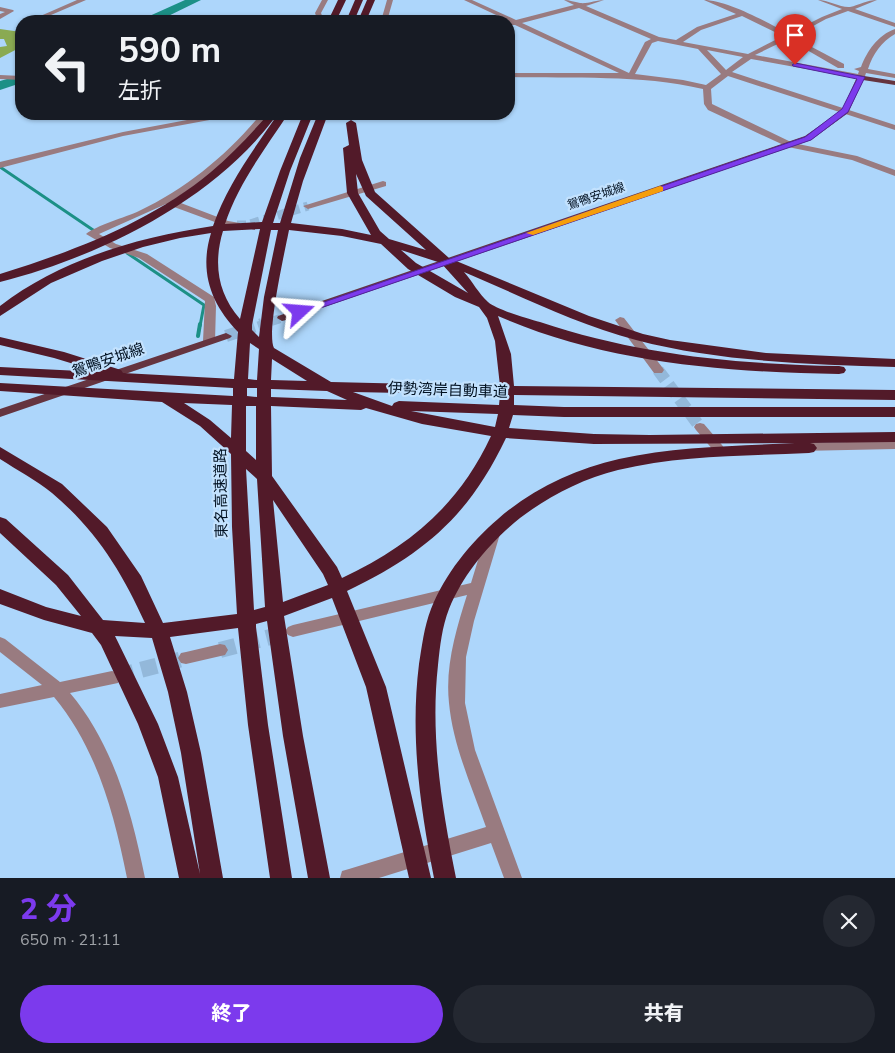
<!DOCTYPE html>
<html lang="ja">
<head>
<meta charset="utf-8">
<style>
	body { margin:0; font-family:"Nunito Sans","Noto Sans JP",sans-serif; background:#242831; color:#f1f3f6; height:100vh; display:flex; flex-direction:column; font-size:19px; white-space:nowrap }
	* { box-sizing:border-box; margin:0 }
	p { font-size:16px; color:#9ea1a6 }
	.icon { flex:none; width:28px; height:28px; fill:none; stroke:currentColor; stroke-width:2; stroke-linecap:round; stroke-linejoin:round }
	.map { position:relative; height:878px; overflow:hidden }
	.details { display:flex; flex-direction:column; background:#171b24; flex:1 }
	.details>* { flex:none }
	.top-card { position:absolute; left:15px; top:15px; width:500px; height:105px; border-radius:20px; box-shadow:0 1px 4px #0004; background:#171b24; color:#f1f3f6; overflow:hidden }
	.pin { position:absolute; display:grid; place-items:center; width:42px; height:42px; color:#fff; margin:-51px -21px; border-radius:50% 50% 50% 0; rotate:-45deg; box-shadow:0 0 5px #0007 }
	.pin .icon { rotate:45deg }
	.me { position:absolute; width:55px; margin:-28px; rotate:71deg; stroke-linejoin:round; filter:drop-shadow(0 0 4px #0008) }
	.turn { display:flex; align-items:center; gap:18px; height:105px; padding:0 20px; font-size:22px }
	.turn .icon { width:65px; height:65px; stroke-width:2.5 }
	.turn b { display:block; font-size:35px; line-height:42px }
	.round { display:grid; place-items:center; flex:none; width:52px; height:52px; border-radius:26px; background:#242831 }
	.summary { display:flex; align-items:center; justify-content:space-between; height:85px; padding:0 20px }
	h1 { font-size:30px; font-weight:800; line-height:38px; color:#7c3aed }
	.action { display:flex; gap:10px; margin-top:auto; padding:10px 20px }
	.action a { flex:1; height:58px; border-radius:30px; background:#7c3aed; color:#fff; font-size:20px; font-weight:800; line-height:58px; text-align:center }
	.action a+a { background:#242831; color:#f1f3f6 }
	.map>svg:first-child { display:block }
</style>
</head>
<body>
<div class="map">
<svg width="895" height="878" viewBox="0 0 895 878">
	<rect width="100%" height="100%" fill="#add6fb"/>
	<!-- forest -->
	<path fill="#8aaa52" d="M 0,29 L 21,32 L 21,47 L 0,58 L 0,47 L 7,46 L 4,39 L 0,39 Z"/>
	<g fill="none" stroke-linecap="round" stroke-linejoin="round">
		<!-- stream-far1 -->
		<path stroke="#1c9086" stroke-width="3" d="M 0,167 L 96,232
			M 127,253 L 204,305 L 200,326"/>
		<!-- stream -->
		<path stroke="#1c9086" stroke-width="4" d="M 198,336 L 200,324"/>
		<!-- river -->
		<path fill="#1c9086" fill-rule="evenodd" d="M 185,0 L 201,0 L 158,21 L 143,21 L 145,18 Z
			M 21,75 L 21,83 L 0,90 L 0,81 Z"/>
		<!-- minor-tunnel-far2 -->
		<path stroke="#93b8da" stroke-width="9" stroke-dasharray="9 5" stroke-linecap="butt" d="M 237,225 L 247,225 L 308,206"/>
		<!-- minor-tunnel-far1 -->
		<path stroke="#93b8da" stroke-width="12" stroke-dasharray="12 6" stroke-linecap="butt" d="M 658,370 L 700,427"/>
		<!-- minor-tunnel -->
		<path stroke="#93b8da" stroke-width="16" stroke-dasharray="16 8" stroke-linecap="butt" d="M 220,650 L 286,633
			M 118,676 L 186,658"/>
		<!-- major-tunnel-far1 -->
		<path stroke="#93b8da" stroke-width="9" stroke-dasharray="9 5" stroke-linecap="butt" d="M 258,326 L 282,318"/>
		<!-- major-tunnel -->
		<path stroke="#93b8da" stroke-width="12" stroke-dasharray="12 6" stroke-linecap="butt" d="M 226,336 L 262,324"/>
		<!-- minor -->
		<path fill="#997b80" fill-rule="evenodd" d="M 77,0 L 86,0 L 37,21 L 29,21 Z
			M 322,0 L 328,0 L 321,13 L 324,21 L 318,21 L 315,13 Z
			M 387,0 L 393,0 L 387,21 L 381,21 Z
			M 464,0 L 472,0 L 516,20 L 574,5 L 564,0 C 570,0 574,2 580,3 C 587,4 597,0 604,0 L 586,6 L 659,37 L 676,40 L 697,27 L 736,14 L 704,0 C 726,0 768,22 788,34 L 822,17 L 842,9 L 818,0 C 828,0 841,8 850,7 C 859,5 867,0 877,0 L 855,9 L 895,23 L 895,27 L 848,11 L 826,19 L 793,37 L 844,64 L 844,68 L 838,68 L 788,39 L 755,55 L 858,74 L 859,71 L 854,69 L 861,67 C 867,51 878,35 895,29 L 895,34 C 881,42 873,54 868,69 L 895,74 L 895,78 L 866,73 L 864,79 L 861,79 L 751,59 L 732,72 L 895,125 L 895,130 L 728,76 L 711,89 L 712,104 L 793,143 L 857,156 L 895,170 L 895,176 L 852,160 L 788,147 L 708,110 L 704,104 L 703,89 C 639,74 575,79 509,77 L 509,73 L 619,73 L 515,25 L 509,25 L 509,21 ZM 579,8 L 651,39 L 645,42 L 629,73 L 522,23 ZM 742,16 L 783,36 L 748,54 L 683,42 L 701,30 ZM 658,41 L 698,49 L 721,74 L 706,85 L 683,80 L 635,74 L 652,43 ZM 707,50 L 743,57 L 726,70 Z
			M 0,7 L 13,10 L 14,11 L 0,19 L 0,14 L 5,12 L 0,11 Z
			M 0,75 L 21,76 L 21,80 L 0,79 Z
			M 219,114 L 235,114 L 231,116 L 123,136 L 0,168 L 0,162 L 123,132 Z
			M 261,114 L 269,114 C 243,149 211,177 173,200 L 228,221 L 240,223 L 240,227 L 223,225 L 166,204 L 99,234 L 116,244 L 147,254 L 214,297 L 216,306 L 215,341 L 209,344 L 203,341 L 205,301 L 139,258 L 110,248 L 86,234 C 95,226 126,217 139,211 C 187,188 227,155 261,114 Z
			M 383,181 L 386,182 L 386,186 L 308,209 L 303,206 Z
			M 620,317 L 624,318 L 662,367 L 664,370 L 662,373 L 654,373 L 615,320 Z
			M 700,423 L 704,424 L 722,445 L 724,448 L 722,451 L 714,451 L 696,430 L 694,427 L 696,424 Z
			M 895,441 L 895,449 L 800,451 L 794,447 L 800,443 Z
			M 493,529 L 498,530 L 500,534 L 474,621 L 466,657 L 465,703 L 475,750 L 522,878 L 504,878 L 491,843 L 379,878 L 340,878 L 342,871 L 349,869 L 486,827 C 472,787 453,746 449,703 C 445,666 456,630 467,595 L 293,637 L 288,635 L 285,631 L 288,627 L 293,625 L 471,583 L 486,534 L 488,530 Z
			M 0,637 L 5,639 L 60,682 L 112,671 L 118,673 L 120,678 L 118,683 L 70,693 C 114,745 132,814 145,878 L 127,878 C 114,813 97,749 54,697 L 0,708 L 0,694 L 42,685 L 0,652 Z
			M 220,644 L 225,645 L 228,650 L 225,655 L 186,664 L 181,663 L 178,658 L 181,653 L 186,652 Z"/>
		<!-- major -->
		<path fill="#65343f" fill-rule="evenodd" d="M 858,75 L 895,81 L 895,85 L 863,80 L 848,113 L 811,140 L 286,320 L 282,321 L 277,318 L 278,316 L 805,136 L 842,110 Z
			M 226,333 L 232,336 L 230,338 L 0,417 L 0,409 Z"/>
		<!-- highway -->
		<path fill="#521a29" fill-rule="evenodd" d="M 338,0 L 346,0 L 336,21 L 328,21 Z
			M 355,0 L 363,0 L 354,21 L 346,21 Z
			M 367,0 L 375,0 L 366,21 L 358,21 Z
			M 278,114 L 288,114 C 265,149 238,184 225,224 L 262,222 L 280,171 L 303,114 L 313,114 L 290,171 L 273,223 L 280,223 L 300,158 L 318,114 L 328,114 L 303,181 L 291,223 L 342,229 L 371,235 L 347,193 L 343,148 L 349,145 L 346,123 L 351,120 L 356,123 L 362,160 L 375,192 L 449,258 L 589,316 L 643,334 L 670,340 L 766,353 L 895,359 L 895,367 C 808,364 720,362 636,340 C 576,324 521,296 464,272 C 472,281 479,294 488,302 C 497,310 527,318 540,322 C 639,355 735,364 839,366 L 844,367 L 846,370 L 844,373 L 839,374 C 724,372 605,363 498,316 L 511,354 L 514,386 L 895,390 L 895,400 L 514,395 L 514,405 L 564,407 L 895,407 L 895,417 L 564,417 L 513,415 L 509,428 L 594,434 L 650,435 L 895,432 L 895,442 L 810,443 L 814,444 L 817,448 L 814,452 L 809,453 C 745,456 680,455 618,470 C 582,479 549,496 520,518 C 490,542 463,574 449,609 C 442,627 440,646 438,665 C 430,737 442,808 456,878 L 434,878 C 420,807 410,736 419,664 C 422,646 424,627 431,609 C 445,574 470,543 498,519 C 532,489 575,469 619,459 C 677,446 736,446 795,443 L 594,444 L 506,438 C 469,516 424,554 347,591 L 386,687 L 431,878 L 409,878 L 366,687 L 332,598 L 284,616 L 303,736 L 330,878 L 308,878 L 283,736 L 267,621 L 256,624 L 256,627 L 268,725 L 292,878 L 270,878 L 248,725 L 238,628 L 170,637 L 187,692 L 201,753 L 223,878 L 179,878 L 158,777 L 138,724 L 101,645 L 92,633 L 44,620 L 0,604 L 0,589 L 46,607 L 81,616 L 56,585 L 0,533 L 0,517 L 6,519 L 68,575 L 103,620 L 145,623 C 122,572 96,530 52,493 C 36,480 17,470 0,459 L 0,447 L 62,484 L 107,527 L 141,576 L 163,623 L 237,614 L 232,527 L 231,454 L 200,426 L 162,402 L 0,391 L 0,383 L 233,396 L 233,388 L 0,375 L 0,367 L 100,372 L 54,358 L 0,345 L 0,337 L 64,352 L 121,370 L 123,373 L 234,379 L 238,332 C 211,304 199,272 211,233 L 180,238 L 143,247 L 102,261 L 51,283 L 0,316 L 0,306 C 61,259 139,237 213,226 C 227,185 254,149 278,114 ZM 356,174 L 366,196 L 426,250 L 389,239 L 380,231 L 358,193 ZM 260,229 L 240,319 C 218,294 213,264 223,231 ZM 271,230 L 278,230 L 264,297 L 259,337 L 252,330 L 252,325 ZM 289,230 L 342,236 L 381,244 L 408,269 L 455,297 L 479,307 L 487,318 L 495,341 L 500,386 L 331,382 L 274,348 C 266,333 285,251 289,230 ZM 401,250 L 441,263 L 468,293 L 416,263 ZM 250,343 L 259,349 L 257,380 L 248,379 ZM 272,359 L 307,381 L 271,380 ZM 247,388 L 257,388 L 257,397 L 247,396 ZM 271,389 L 327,391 L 347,400 L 271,397 ZM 353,392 L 500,395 L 499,405 L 399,401 L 394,403 L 392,406 ZM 184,403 L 232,405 L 231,438 L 210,420 ZM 246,406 L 256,406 L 256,460 L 246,451 ZM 271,406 L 361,410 L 366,408 L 422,424 L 491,436 C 459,505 410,546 342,578 L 337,567 L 272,476 ZM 411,411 L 498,414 L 495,427 ZM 246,469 L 257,479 L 265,607 L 254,610 ZM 273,500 L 323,574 L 328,585 L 283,602 ZM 115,636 L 152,638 L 168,692 L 181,753 L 200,874 L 178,777 L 158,724 Z
			M 268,117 L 273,120 C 211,202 98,257 0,282 L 0,274 C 74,251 151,222 211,172 C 231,155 248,137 265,118 Z"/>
	</g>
	<!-- route -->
	<path fill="#7c3aed" stroke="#51269a" d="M 795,63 L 865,77 L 848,112 L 811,140 L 303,314 L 300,315 L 295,312 L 805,137 L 842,109 L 857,79 L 793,66 L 792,65 Z"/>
	<!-- slow -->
	<path fill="#f59e0b" d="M 660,186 L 663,187 L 663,191 L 533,235 L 526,233 Z"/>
	<g text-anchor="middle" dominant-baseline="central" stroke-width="4.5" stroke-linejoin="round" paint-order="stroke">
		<!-- far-street labels -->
		<g font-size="12" fill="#001020" stroke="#c3e2fe">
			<text transform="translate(596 196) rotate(-19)">鴛鴨安城線</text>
		</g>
		<!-- street labels -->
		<g font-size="15" fill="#001020" stroke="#c3e2fe">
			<text transform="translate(108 360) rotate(-19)">鴛鴨安城線</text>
			<text transform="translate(448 390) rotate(2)">伊勢湾岸自動車道</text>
			<text transform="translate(221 493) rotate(-91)">東名高速道路</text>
		</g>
	</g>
</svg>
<div class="pin" style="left:795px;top:65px;background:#d93025"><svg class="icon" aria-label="arrive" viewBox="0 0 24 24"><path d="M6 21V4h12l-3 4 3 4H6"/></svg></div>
<svg class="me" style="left:300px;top:312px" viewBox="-20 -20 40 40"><path d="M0-17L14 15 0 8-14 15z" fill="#7c3aed" stroke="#fff" stroke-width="4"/></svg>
<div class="top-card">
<div class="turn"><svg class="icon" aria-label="left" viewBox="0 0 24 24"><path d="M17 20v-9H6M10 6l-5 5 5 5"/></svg><div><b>590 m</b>左折</div></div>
</div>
</div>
<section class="details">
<div class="summary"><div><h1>2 分</h1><p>650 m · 21:11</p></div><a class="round"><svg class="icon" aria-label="close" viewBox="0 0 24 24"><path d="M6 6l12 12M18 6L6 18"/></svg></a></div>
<div class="action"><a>終了</a><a>共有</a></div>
</section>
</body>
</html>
